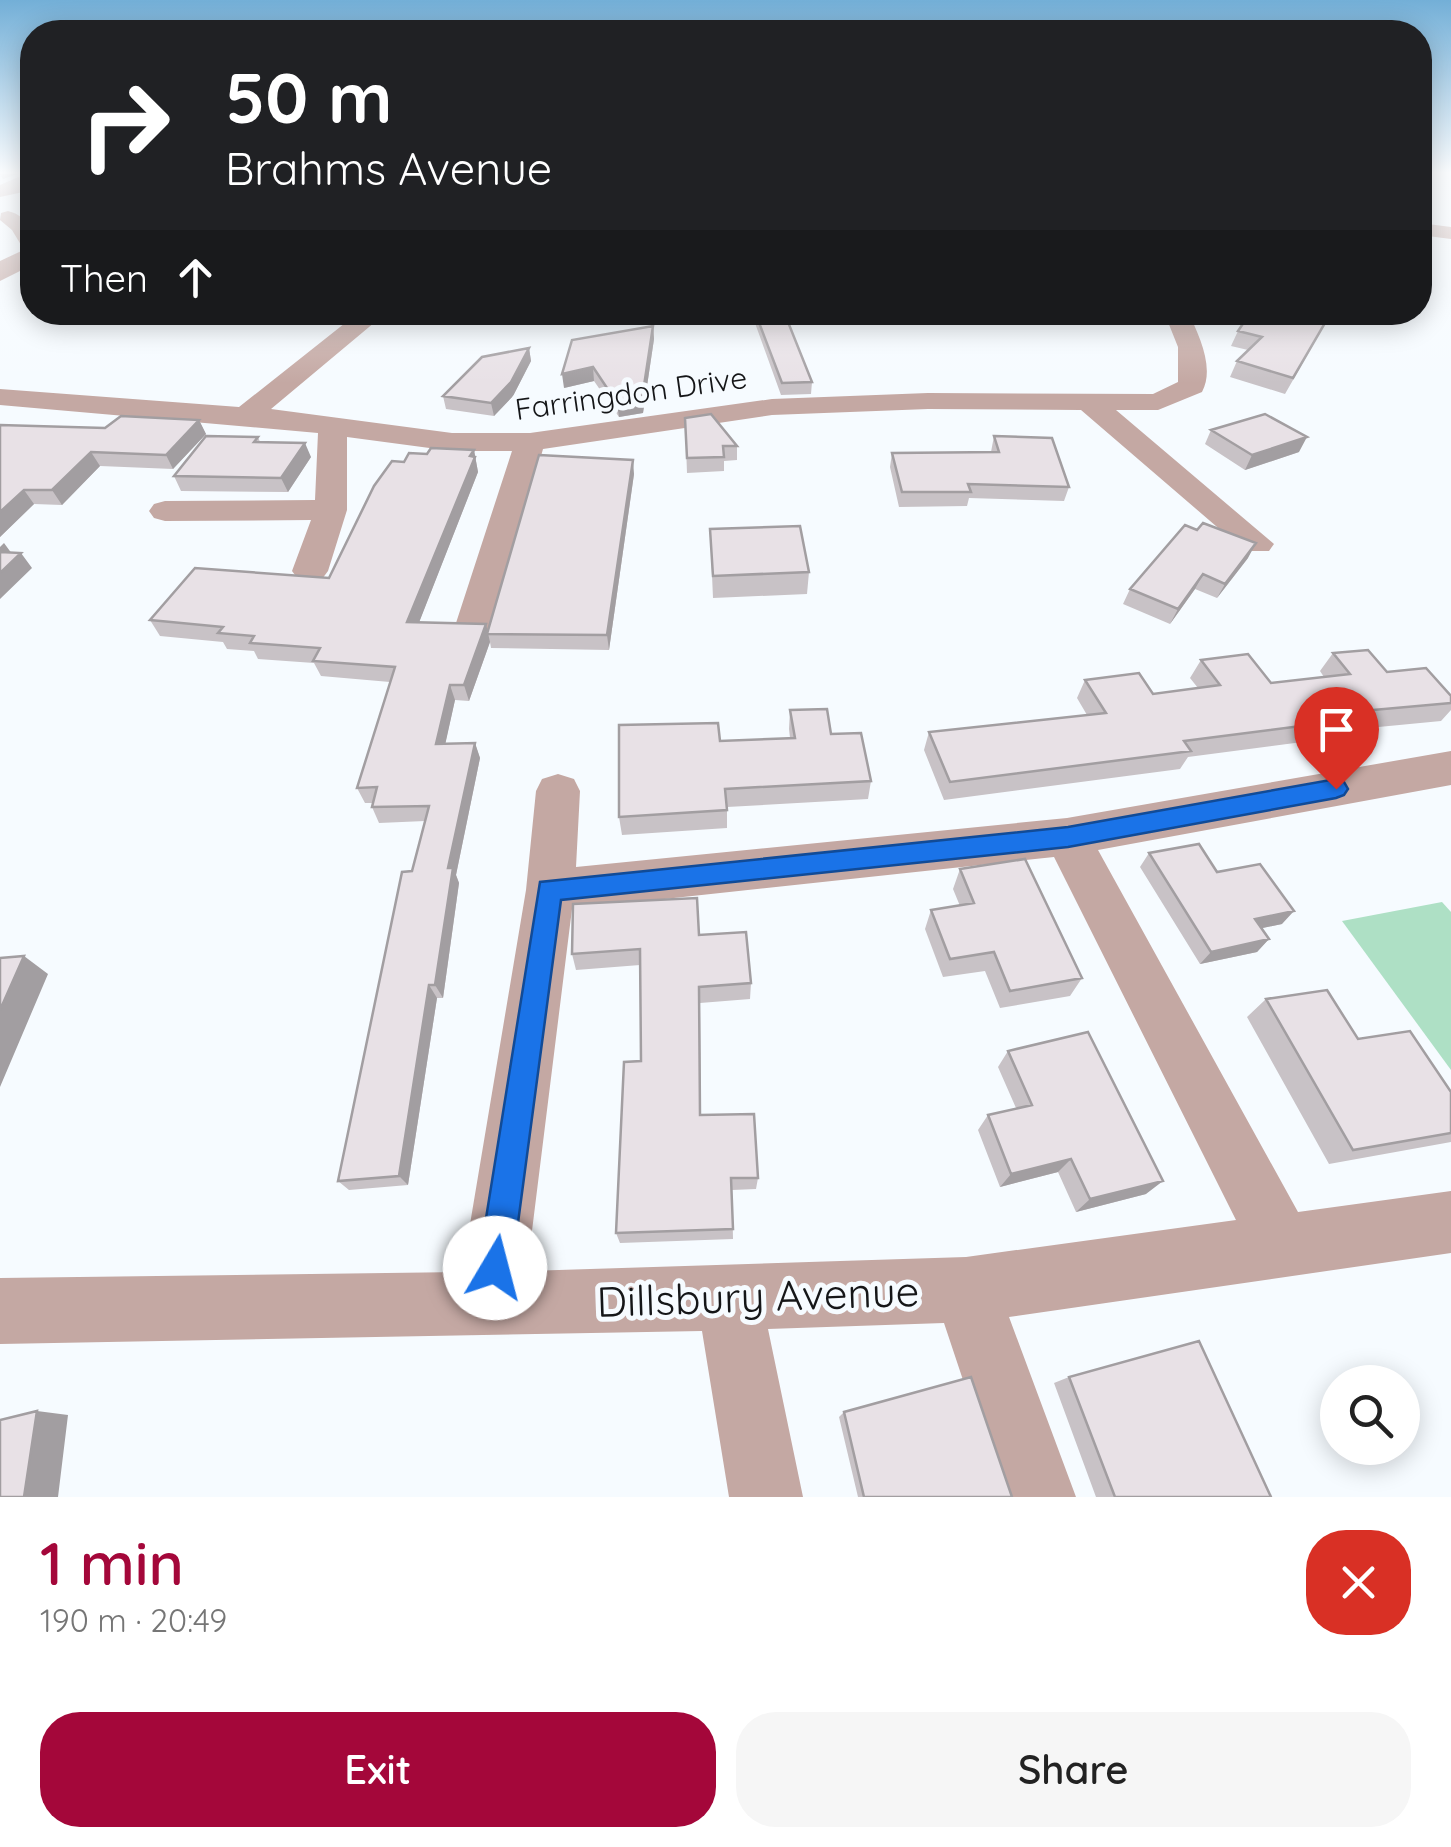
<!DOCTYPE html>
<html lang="en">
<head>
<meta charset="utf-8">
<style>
	body { margin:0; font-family:Quicksand,sans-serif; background:#f6f6f6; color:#222; height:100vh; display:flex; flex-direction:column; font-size:38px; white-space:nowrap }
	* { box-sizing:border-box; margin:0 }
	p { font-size:32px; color:#767676 }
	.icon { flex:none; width:55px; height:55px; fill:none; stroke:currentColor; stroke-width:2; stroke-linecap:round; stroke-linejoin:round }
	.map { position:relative; height:1497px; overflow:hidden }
	.drawer { display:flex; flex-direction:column; background:#fff; flex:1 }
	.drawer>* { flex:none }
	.top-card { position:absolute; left:20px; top:20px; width:1412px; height:305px; border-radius:40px; box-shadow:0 5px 25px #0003; background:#202124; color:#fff; overflow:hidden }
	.tools { position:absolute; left:1320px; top:1365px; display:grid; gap:20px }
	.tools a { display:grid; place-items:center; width:100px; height:100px; border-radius:50%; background:#fff; box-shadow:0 5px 25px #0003; font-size:50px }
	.pin { position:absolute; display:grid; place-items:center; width:85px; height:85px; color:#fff; margin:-102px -42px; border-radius:50% 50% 50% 0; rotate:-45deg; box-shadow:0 0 10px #0007 }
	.pin .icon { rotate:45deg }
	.me { position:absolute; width:110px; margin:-55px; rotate:8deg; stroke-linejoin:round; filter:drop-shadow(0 0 8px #0008) }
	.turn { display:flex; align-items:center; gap:35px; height:210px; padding:0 40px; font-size:45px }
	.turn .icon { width:130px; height:130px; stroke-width:2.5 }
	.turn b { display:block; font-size:70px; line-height:85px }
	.then { display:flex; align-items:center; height:95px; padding:0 40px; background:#0003; gap:20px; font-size:38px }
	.round { display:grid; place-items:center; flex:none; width:105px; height:105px; border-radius:40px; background:#f6f6f6 }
	.head { display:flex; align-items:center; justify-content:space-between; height:170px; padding:0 40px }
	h1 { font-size:60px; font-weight:600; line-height:75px; color:#a4073a }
	.action { display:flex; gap:20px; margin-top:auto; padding:20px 40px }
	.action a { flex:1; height:115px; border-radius:40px; background:#a4073a; color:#fff; font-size:40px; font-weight:600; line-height:115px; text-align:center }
	.action a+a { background:#f6f6f6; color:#222 }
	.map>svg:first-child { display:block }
</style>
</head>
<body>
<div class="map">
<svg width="1451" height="1497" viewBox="0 0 1451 1497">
	<rect width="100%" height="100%" fill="#f6fbff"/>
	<!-- green -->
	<path fill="#aee0c5" d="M 1442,902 L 1451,912 L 1451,1070 L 1342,921 Z"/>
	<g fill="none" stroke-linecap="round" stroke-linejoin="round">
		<!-- minor -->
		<path fill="#c4a8a3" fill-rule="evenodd" d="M 23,175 L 32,181 L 28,191 L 0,197 L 0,185 Z
			M 8,211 C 30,217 32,231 32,251 L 24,250 L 12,230 L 0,220 L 1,213 Z
			M 1420,223 L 1451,227 L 1451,239 L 1420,235 Z
			M 359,312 L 387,312 L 271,409 L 452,433 L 530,433 L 772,399 L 928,393 L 1153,394 L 1178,382 L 1178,347 L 1164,312 L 1188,312 C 1199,335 1215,368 1202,392 L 1158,410 L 1116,410 L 1274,544 L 1269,551 L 1245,551 L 1081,410 L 928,409 L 772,415 L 543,449 L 494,623 L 488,632 L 475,635 L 462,632 L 456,623 L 512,451 L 452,451 L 347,437 L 347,510 L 328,571 L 322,579 L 310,582 L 298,579 L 292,571 L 311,520 L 165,521 L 154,518 L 149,511 L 154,504 L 165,501 L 315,500 L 318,433 L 0,405 L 0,389 L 239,407 Z
			M 1451,751 L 1451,785 L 1098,850 L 1298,1212 L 1451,1191 L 1451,1253 L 1009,1317 L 1076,1497 L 1002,1497 L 944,1323 L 768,1329 L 803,1497 L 729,1497 L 702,1331 L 0,1344 L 0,1278 L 462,1272 L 526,890 L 536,791 L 542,779 L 558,774 L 574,779 L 580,791 L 576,867 L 1067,818 ZM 1054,857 L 1236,1220 L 966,1257 L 527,1271 L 572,909 Z"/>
		<!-- tertiary -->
		<path fill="#c4a8a3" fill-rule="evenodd" d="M 32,246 L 32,265 L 0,281 L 0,261 Z"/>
	</g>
	<!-- wall -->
	<path fill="#c8c2c6" d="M 751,312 L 784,312 L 812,382 L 811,394 L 781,395 Z
		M 1028,312 L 1066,312 L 1063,319 Z
		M 1248,312 L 1326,312 L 1317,338 L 1285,394 L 1230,377 L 1237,361 L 1248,350 L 1231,346 L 1238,331 L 1251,313 Z
		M 653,326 L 654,339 L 643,413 L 619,417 L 594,381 L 564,388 Z
		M 529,348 L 531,361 L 513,396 L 494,416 L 446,409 L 443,396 Z
		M 685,418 L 737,446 L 737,460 L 724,461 L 724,471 L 687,473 Z
		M 199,420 L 206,434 L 173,469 L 100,466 L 62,505 L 34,504 L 0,537 L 0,425 L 105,428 Z
		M 1211,430 L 1299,452 L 1245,470 L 1205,444 Z
		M 994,436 L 1069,487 L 1064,501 L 969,498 L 967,506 L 899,507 L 890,467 L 892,453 L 991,452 Z
		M 258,437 L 260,442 L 311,457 L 288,492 L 181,491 L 174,476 Z
		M 474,450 L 478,472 L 419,622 L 488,631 L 634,474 L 609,650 L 491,648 L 490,642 L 469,701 L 455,700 L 445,744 L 475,743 L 480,758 L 456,875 L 459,883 L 443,998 L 437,998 L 408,1185 L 349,1190 L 338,1181 L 425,821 L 379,823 L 372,807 L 373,803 L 365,803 L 357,788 L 390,682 L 321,676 L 314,663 L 258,659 L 254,651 L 227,649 L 223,642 L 160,636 L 150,620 L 329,578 L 404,462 L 427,454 Z
		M 710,529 L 809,572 L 807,594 L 713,598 Z
		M 1248,558 L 1217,598 L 1195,589 L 1170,624 L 1123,604 L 1130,589 Z
		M 1333,653 L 1451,696 L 1451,710 L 1441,721 L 1316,733 L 1310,741 L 1188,757 L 1180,769 L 944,800 L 924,750 L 929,732 L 1087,715 L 1077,698 L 1085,680 L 1153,694 L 1198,688 L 1190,678 L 1201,660 L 1271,683 L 1324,677 L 1320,671 Z
		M 790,710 L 831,734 L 871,781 L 868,799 L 727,807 L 727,828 L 622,835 L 619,817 L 720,741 L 790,738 L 789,729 Z
		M 1149,853 L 1217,872 L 1282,924 L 1262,928 L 1269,939 L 1257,952 L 1200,964 L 1140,867 Z
		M 960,869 L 1082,978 L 1070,996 L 1000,1008 L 985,971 L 943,977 L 925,929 L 931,910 L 960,906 L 953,889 Z
		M 699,935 L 751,983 L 750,999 L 700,1003 L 701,1115 L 758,1178 L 756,1189 L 732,1190 L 733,1239 L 620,1243 L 616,1233 L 641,1061 L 640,965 L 576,970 L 572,954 Z
		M 1266,999 L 1358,1039 L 1451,1092 L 1451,1142 L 1329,1164 L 1247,1017 Z
		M 1008,1051 L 1146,1194 L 1076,1212 L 1058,1172 L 1000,1187 L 978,1130 L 988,1115 L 1016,1108 L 998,1067 Z
		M 1069,1377 L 1271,1497 L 1096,1497 L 1054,1383 Z
		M 844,1412 L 1012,1497 L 858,1497 L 839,1417 Z"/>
	<!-- shaded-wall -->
	<path fill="#a29ea1" d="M 0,174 L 17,174 L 3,179 Z
		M 653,326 L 654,339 L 643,413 L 619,417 L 617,403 Z
		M 529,348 L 531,361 L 513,396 L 494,416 L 491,403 Z
		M 593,367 L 594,381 L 564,388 L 562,374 Z
		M 199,420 L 206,434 L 173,469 L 166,455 Z
		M 1307,437 L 1299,452 L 1245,470 L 1252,455 Z
		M 305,443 L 311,457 L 288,492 L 281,478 Z
		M 474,450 L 478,472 L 413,638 L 407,622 Z
		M 91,452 L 100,466 L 62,505 L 52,490 Z
		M 633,460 L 634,474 L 609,650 L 607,635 Z
		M 24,490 L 34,504 L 0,537 L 0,512 Z
		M 4,543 L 15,558 L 0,558 L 0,547 Z
		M 1256,543 L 1248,558 L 1217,598 L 1225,584 Z
		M 21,553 L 32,568 L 0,599 L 0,573 Z
		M 1203,574 L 1195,589 L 1170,624 L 1178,609 Z
		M 486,624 L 490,642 L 469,701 L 464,685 Z
		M 450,685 L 455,700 L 442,759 L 436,744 Z
		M 475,743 L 480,758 L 456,875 L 459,883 L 443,998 L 435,985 L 448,868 Z
		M 1294,911 L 1282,924 L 1244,932 L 1255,919 Z
		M 1269,939 L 1257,952 L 1200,964 L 1211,952 Z
		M 24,956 L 48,974 L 0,1087 L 0,1010 Z
		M 429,985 L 437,998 L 408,1185 L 399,1176 Z
		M 1071,1159 L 1058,1172 L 1000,1187 L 1011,1174 Z
		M 1163,1181 L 1146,1194 L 1076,1212 L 1090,1199 Z
		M 37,1411 L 68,1415 L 58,1497 L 24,1497 Z"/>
	<!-- building -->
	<path fill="#e8e1e6" stroke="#a29ea1" stroke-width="2.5" d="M 755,312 L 784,312 L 812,382 L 782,383 Z
		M 1251,312 L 1326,312 L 1322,322 L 1325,323 L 1293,378 L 1237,361 L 1262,337 L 1238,331 Z
		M 653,326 L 642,399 L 617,403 L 593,367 L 562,374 L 572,340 Z
		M 529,348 L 511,382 L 491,403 L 443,396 L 482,357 Z
		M 711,414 L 737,446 L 723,446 L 724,457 L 687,458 L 685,418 Z
		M 1265,414 L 1307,437 L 1252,455 L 1211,430 Z
		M 121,416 L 199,420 L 166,455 L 91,452 L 52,490 L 24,490 L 0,512 L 0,425 L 105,428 Z
		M 206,436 L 258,437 L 254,442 L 305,443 L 281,478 L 174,476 Z
		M 994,436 L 1052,438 L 1069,487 L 968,484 L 971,492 L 902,492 L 892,453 L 999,452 Z
		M 431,448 L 474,450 L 470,456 L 475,457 L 407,622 L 486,624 L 464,685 L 450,685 L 436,744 L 475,743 L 448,868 L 453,868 L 435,985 L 429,985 L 399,1176 L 338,1181 L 402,872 L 412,871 L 429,806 L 372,807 L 377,787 L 357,788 L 395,667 L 313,661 L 320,648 L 250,643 L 254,636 L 218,633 L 223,627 L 150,620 L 195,568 L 329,578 L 374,486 L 392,461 L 404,462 L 409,453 L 427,454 Z
		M 539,455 L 633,460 L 607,635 L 487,634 Z
		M 1203,523 L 1256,543 L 1225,584 L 1203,574 L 1178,609 L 1130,589 L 1185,525 L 1197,530 Z
		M 800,526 L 809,572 L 713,576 L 710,529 Z
		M 0,552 L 21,553 L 0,573 Z
		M 1368,650 L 1387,672 L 1426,668 L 1451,696 L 1451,703 L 1317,715 L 1324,723 L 1184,741 L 1191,751 L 950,782 L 929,732 L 1106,713 L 1085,680 L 1139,673 L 1153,694 L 1220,685 L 1201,660 L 1248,654 L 1271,683 L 1350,674 L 1333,653 Z
		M 827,709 L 831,734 L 861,733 L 871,781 L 725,789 L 727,810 L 619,817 L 619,725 L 718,723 L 720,741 L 795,738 L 790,710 Z
		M 1199,844 L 1217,872 L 1260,864 L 1294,911 L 1255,919 L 1269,939 L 1211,952 L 1149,853 Z
		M 1025,859 L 1082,978 L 1010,991 L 994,952 L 950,959 L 931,910 L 974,903 L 960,869 Z
		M 697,898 L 699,935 L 746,932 L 751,983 L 699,987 L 700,1115 L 754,1114 L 758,1178 L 731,1178 L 733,1229 L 616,1233 L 624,1062 L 641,1061 L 640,949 L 572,954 L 573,904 Z
		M 24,956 L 0,1010 L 0,958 Z
		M 1327,990 L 1358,1039 L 1410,1031 L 1451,1092 L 1451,1133 L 1353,1150 L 1266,999 Z
		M 1088,1032 L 1163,1181 L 1090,1199 L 1071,1159 L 1011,1174 L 988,1115 L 1032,1105 L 1008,1051 Z
		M 1199,1341 L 1271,1497 L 1115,1497 L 1069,1377 Z
		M 971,1377 L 1012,1497 L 864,1497 L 844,1412 Z
		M 37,1411 L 24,1497 L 0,1497 L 0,1420 Z"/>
	<!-- sky -->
	<linearGradient id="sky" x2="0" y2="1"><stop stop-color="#73afd7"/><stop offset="0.45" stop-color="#fbfdff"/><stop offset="1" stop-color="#fbfdff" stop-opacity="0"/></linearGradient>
	<rect width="1451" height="383" fill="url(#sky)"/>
	<!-- route -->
	<path fill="#1a73e8" stroke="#114b97" stroke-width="2.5" d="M 1336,779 L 1344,782 L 1348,789 L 1344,795 L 1336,798 L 1068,847 L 561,900 L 512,1268 L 507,1280 L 495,1285 L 483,1280 L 478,1268 L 540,882 L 1068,827 Z"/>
	<g text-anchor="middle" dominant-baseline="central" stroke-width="10" stroke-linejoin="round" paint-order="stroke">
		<!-- far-street labels -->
		<g font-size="30" fill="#151618" stroke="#f6fbff">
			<text transform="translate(631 393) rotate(-8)">Farringdon Drive</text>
		</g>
		<!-- near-street labels -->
		<g font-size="42" fill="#151618" stroke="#f6fbff">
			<text transform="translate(758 1296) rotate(-2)">Dillsbury Avenue</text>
		</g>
	</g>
</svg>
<div class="tools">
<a><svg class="icon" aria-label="search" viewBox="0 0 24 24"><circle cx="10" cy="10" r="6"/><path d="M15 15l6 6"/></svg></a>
</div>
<div class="pin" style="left:1336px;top:789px;background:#d93025"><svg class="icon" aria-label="arrive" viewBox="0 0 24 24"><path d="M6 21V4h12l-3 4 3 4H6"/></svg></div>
<svg class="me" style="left:495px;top:1268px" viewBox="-20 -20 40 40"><circle r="19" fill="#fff"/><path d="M0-13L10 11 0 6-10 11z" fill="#1a73e8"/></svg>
<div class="top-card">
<div class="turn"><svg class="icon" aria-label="right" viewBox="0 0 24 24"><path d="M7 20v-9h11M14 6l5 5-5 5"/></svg><div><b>50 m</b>Brahms Avenue</div></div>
<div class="then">Then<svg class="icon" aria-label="ahead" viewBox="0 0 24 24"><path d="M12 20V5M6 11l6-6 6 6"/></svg></div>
</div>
</div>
<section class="drawer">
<div class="head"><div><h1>1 min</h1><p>190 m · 20:49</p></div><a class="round" style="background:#d93025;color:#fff"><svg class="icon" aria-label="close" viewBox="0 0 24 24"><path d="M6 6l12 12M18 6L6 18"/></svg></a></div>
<div class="action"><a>Exit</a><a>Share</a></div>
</section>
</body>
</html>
